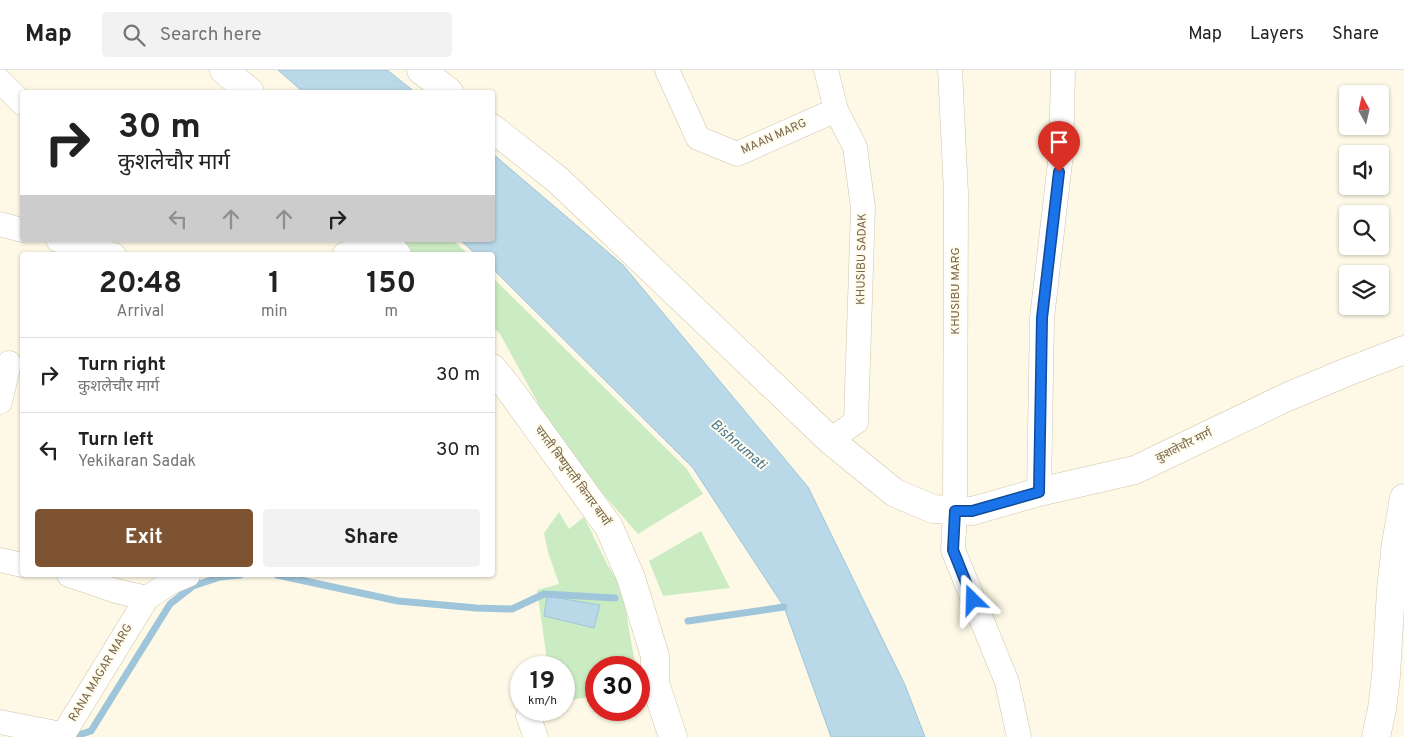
<!DOCTYPE html>
<html lang="en">
<head>
<meta charset="utf-8">
<style>
	body { margin:0; font-family:Overpass,"Noto Sans Devanagari",sans-serif; background:#f2f2f2; color:#222; height:100vh; display:flex; flex-direction:column; font-size:19px; white-space:nowrap }
	* { box-sizing:border-box; margin:0 }
	p { font-size:16px; color:#767676 }
	.icon { flex:none; width:28px; height:28px; fill:none; stroke:currentColor; stroke-width:2; stroke-linecap:round; stroke-linejoin:round }
	.map { position:relative; flex:1; overflow:hidden }
	.details { position:absolute; left:20px; top:182px; width:475px; height:325px; display:flex; flex-direction:column; background:#fff; border-radius:5px; box-shadow:0 1px 4px #0004 }
	.details>* { flex:none }
	.top-card { position:absolute; left:20px; top:20px; width:475px; height:152px; border-radius:5px; box-shadow:0 1px 4px #0004; background:#fff; color:#222; overflow:hidden }
	.needle { width:32px; rotate:352deg }
	.controls { position:absolute; left:1339px; top:15px; display:grid; gap:10px }
	.controls a { display:grid; place-items:center; width:50px; height:50px; border-radius:5px; background:#fff; box-shadow:0 1px 4px #0004; font-size:25px }
	.speed { position:absolute; left:510px; top:586px; display:flex; gap:10px; font-size:25px; font-weight:700; text-align:center }
	.speed>* { display:grid; place-content:center; width:65px; height:65px; border-radius:50%; background:#fff; box-shadow:0 1px 4px #0004; line-height:1 }
	.speed small { font-size:12px; font-weight:400 }
	.speed .limit { border:8px solid #d22; background:#fff; color:#111 }
	.pin { position:absolute; display:grid; place-items:center; width:42px; height:42px; color:#fff; margin:-51px -21px; border-radius:50% 50% 50% 0; rotate:-45deg; box-shadow:0 0 5px #0007 }
	.pin .icon { rotate:45deg }
	.me { position:absolute; width:55px; margin:-28px; rotate:338deg; stroke-linejoin:round; filter:drop-shadow(0 0 4px #0008) }
	.turn { display:flex; align-items:center; gap:18px; height:105px; padding:0 15px; font-size:22px }
	.turn .icon { width:65px; height:65px; stroke-width:2.5 }
	.turn b { display:block; font-size:35px; line-height:42px }
	.lanes { display:flex; align-items:center; height:48px; padding:0 15px; background:#0003; justify-content:center; gap:25px; direction:ltr }
	.lanes .off { opacity:.35 }
	.eta { display:flex; justify-content:space-evenly; align-items:center; height:85px; text-align:center }
	.eta b { font-size:30px; font-weight:700; line-height:35px }
	.cta { display:flex; gap:10px; margin-top:auto; padding:10px 15px }
	.cta a { flex:1; height:58px; border-radius:5px; background:#7d5332; color:#fff; font-size:20px; font-weight:700; line-height:58px; text-align:center }
	.cta a+a { background:#f2f2f2; color:#222 }
	ul { padding:0; list-style:none }
	li { display:flex; align-items:center; gap:15px; height:75px; padding:0 15px; border-top:1px solid #e0e0e0 }
	li div { flex:1 }
	li b { display:block; font-size:19px }
	li em { font-style:normal }
	header { display:flex; align-items:center; gap:30px; box-sizing:border-box; height:70px; padding:0 25px; background:#fff; border-bottom:1px solid #e0e0e0 }
	header strong { font-size:24px }
	nav { display:flex; gap:28px; margin-inline-start:auto; font-size:18px }
	.search { width:350px; height:45px; background:#f2f2f2; display:flex; align-items:center; gap:12px; box-sizing:border-box; padding:0 18px; border-radius:5px; color:#767676; font-size:19px }
	.map>svg:first-child { display:block }
</style>
</head>
<body>
<header>
<strong>Map</strong>
<div class="search"><svg class="icon" aria-label="search" viewBox="0 0 24 24"><circle cx="10" cy="10" r="6"/><path d="M15 15l6 6"/></svg>Search here</div>
<nav><a>Map</a><a>Layers</a><a>Share</a></nav>
</header>
<div class="map">
<svg width="1404" height="667" viewBox="0 0 1404 667">
	<rect width="100%" height="100%" fill="#fdf9e6"/>
	<!-- green -->
	<path fill="#cbecc3" d="M 395,170 L 453,170 L 469,185 L 412,185 Z
		M 492,207 L 686,398 L 703,424 L 638,464 L 562,377 L 500,264 L 493,257 Z
		M 559,442 L 569,459 L 584,447 L 607,494 L 623,520 L 630,566 L 636,597 L 596,598 L 596,626 L 564,631 L 564,598 L 548,597 L 537,520 L 559,514 L 548,482 L 544,463 Z
		M 701,461 L 730,518 L 663,526 L 649,491 Z"/>
	<!-- water -->
	<path fill="#b9d8e8" stroke="#9fc5da" d="M 278,0 L 387,0 L 415,22 L 303,22 Z
		M 493,84 L 623,195 L 808,417 L 905,615 L 925,667 L 831,667 L 784,537 L 693,398 L 493,199 L 492,185 L 477,185 L 460,170 L 492,170 Z
		M 547,526 L 600,535 L 594,558 L 544,546 Z"/>
	<g fill="none" stroke-linecap="round" stroke-linejoin="round">
		<!-- stream -->
		<path stroke="#9fc5da" stroke-width="7" d="M 277,505 L 398,531 L 476,538 L 512,539 L 544,524 L 615,528
			M 688,551 L 784,537
			M 72,667 L 91,661 L 170,534 L 193,516 L 220,507 L 240,505"/>
		<!-- minor casing -->
		<g stroke="#d0c3ab" stroke-width="25">
			<path id="minor" d="M 667,0 L 698,68 L 737,84 L 836,40
				M 826,0 L 836,40 L 855,77 L 863,138 L 856,352 L 830,370
				M 950,0 L 956,123 L 955,441 L 953,480 L 1007,612 L 1019,667
				M 0,11 L 22,33
				M 0,154 L 22,160
				M 58,170 L 114,185
				M 344,185 L 382,170
				M 0,332 L 9,293
				M 1039,422 L 1042,248 L 1061,84 L 1063,0
				M 0,490 L 22,495
				M 69,505 L 116,521 L 147,528
				M 528,646 L 536,667
				M 0,652 L 56,663 L 61,663 L 66,660 L 147,528 L 169,513 L 188,505"/>
		</g>
		<!-- tertiary casing -->
		<g stroke="#d0c3ab" stroke-width="29">
			<path id="tertiary" d="M 224,0 L 250,22
				M 384,170 L 397,185
				M 492,298 L 507,316 L 609,457 L 631,508 L 655,586 L 655,613 L 673,667"/>
		</g>
		<!-- secondary casing -->
		<g stroke="#d3c4a8" stroke-width="29">
			<path id="secondary" d="M 421,0 L 449,22
				M 492,58 L 558,110 L 830,370 L 895,423 L 933,439 L 972,441 L 1039,422 L 1135,400 L 1287,327 L 1347,302 L 1404,280
				M 1376,667 L 1382,639 L 1386,606 L 1391,520 L 1396,473 L 1404,428"/>
		</g>
		<!-- minor -->
		<use href="#minor" stroke="#fff" stroke-width="24"/>
		<!-- tertiary -->
		<use href="#tertiary" stroke="#fff" stroke-width="28"/>
		<!-- secondary -->
		<use href="#secondary" stroke="#fff" stroke-width="28"/>
	</g>
	<g fill="none" stroke-linecap="round" stroke-linejoin="round">
		<!-- route casing -->
		<g stroke="#114b97" stroke-width="12">
			<path id="route" d="M 973,530 L 953,480 L 955,441 L 972,441 L 1039,422 L 1042,248 L 1059,102"/>
		</g>
		<!-- route -->
		<use href="#route" stroke="#1a73e8" stroke-width="9"/>
	</g>
	<g text-anchor="middle" dominant-baseline="central" stroke-width="4" stroke-linejoin="round" paint-order="stroke">
		<!-- street labels -->
		<g font-size="12" fill="#786449" stroke="#fffced">
			<text transform="translate(774 67) rotate(-24)">MAAN MARG</text>
			<text transform="translate(862 189) rotate(-89)">KHUSIBU SADAK</text>
			<text transform="translate(956 221) rotate(-90)">KHUSIBU MARG</text>
			<text transform="translate(1184 376) rotate(-26)">कुशलेचौर मार्ग</text>
			<text transform="translate(572 406) rotate(54)">चमती बिष्णुमती किनार बायाँ</text>
			<text transform="translate(101 603) rotate(-59)">RANA MAGAR MARG</text>
		</g>
		<!-- water labels -->
		<g font-size="14" font-style="italic" fill="#447694" stroke="#fffced">
			<text transform="translate(738 375) rotate(41)">Bishnumati</text>
		</g>
	</g>
</svg>
<div class="controls">
<a><svg class="needle" viewBox="-14 -14 28 28"><path d="M0-13l5 13h-10z" fill="#e53935"/><path d="M0 13l5-13h-10z" fill="#767676"/></svg></a>
<a><svg class="icon" aria-label="sound" viewBox="0 0 24 24"><path d="M4 9h4l5-4v14l-5-4H4zM17 9q2 3 0 6"/></svg></a>
<a><svg class="icon" aria-label="search" viewBox="0 0 24 24"><circle cx="10" cy="10" r="6"/><path d="M15 15l6 6"/></svg></a>
<a><svg class="icon" aria-label="layers" viewBox="0 0 24 24"><path d="M12 4l9 5-9 5-9-5zM3 14l9 5 9-5"/></svg></a>
</div>
<div class="speed"><div>19<small>km/h</small></div><div class="limit">30</div></div>
<div class="pin" style="left:1059px;top:102px;background:#d93025"><svg class="icon" aria-label="arrive" viewBox="0 0 24 24"><path d="M6 21V4h12l-3 4 3 4H6"/></svg></div>
<svg class="me" style="left:973px;top:530px" viewBox="-20 -20 40 40"><path d="M0-17L14 15 0 8-14 15z" fill="#1a73e8" stroke="#fff" stroke-width="4"/></svg>
<div class="top-card">
<div class="turn"><svg class="icon" aria-label="right" viewBox="0 0 24 24"><path d="M7 20v-9h11M14 6l5 5-5 5"/></svg><div><b>30 m</b>कुशलेचौर मार्ग</div></div>
<div class="lanes"><svg class="icon off" aria-label="left" viewBox="0 0 24 24"><path d="M17 20v-9H6M10 6l-5 5 5 5"/></svg><svg class="icon off" aria-label="ahead" viewBox="0 0 24 24"><path d="M12 20V5M6 11l6-6 6 6"/></svg><svg class="icon off" aria-label="ahead" viewBox="0 0 24 24"><path d="M12 20V5M6 11l6-6 6 6"/></svg><svg class="icon" aria-label="right" viewBox="0 0 24 24"><path d="M7 20v-9h11M14 6l5 5-5 5"/></svg></div>
</div>
<section class="details">
<div class="eta">
<div><b>20:48</b><p>Arrival</p></div>
<div><b>1</b><p>min</p></div>
<div><b>150</b><p>m</p></div>
</div>
<ul>
<li><svg class="icon" aria-label="right" viewBox="0 0 24 24"><path d="M7 20v-9h11M14 6l5 5-5 5"/></svg><div><b>Turn right</b><p>कुशलेचौर मार्ग</p></div><em>30 m</em></li>
<li><svg class="icon" aria-label="left" viewBox="0 0 24 24"><path d="M17 20v-9H6M10 6l-5 5 5 5"/></svg><div><b>Turn left</b><p>Yekikaran Sadak</p></div><em>30 m</em></li>
</ul>
<div class="cta"><a>Exit</a><a>Share</a></div>
</section>
</div>
</body>
</html>
